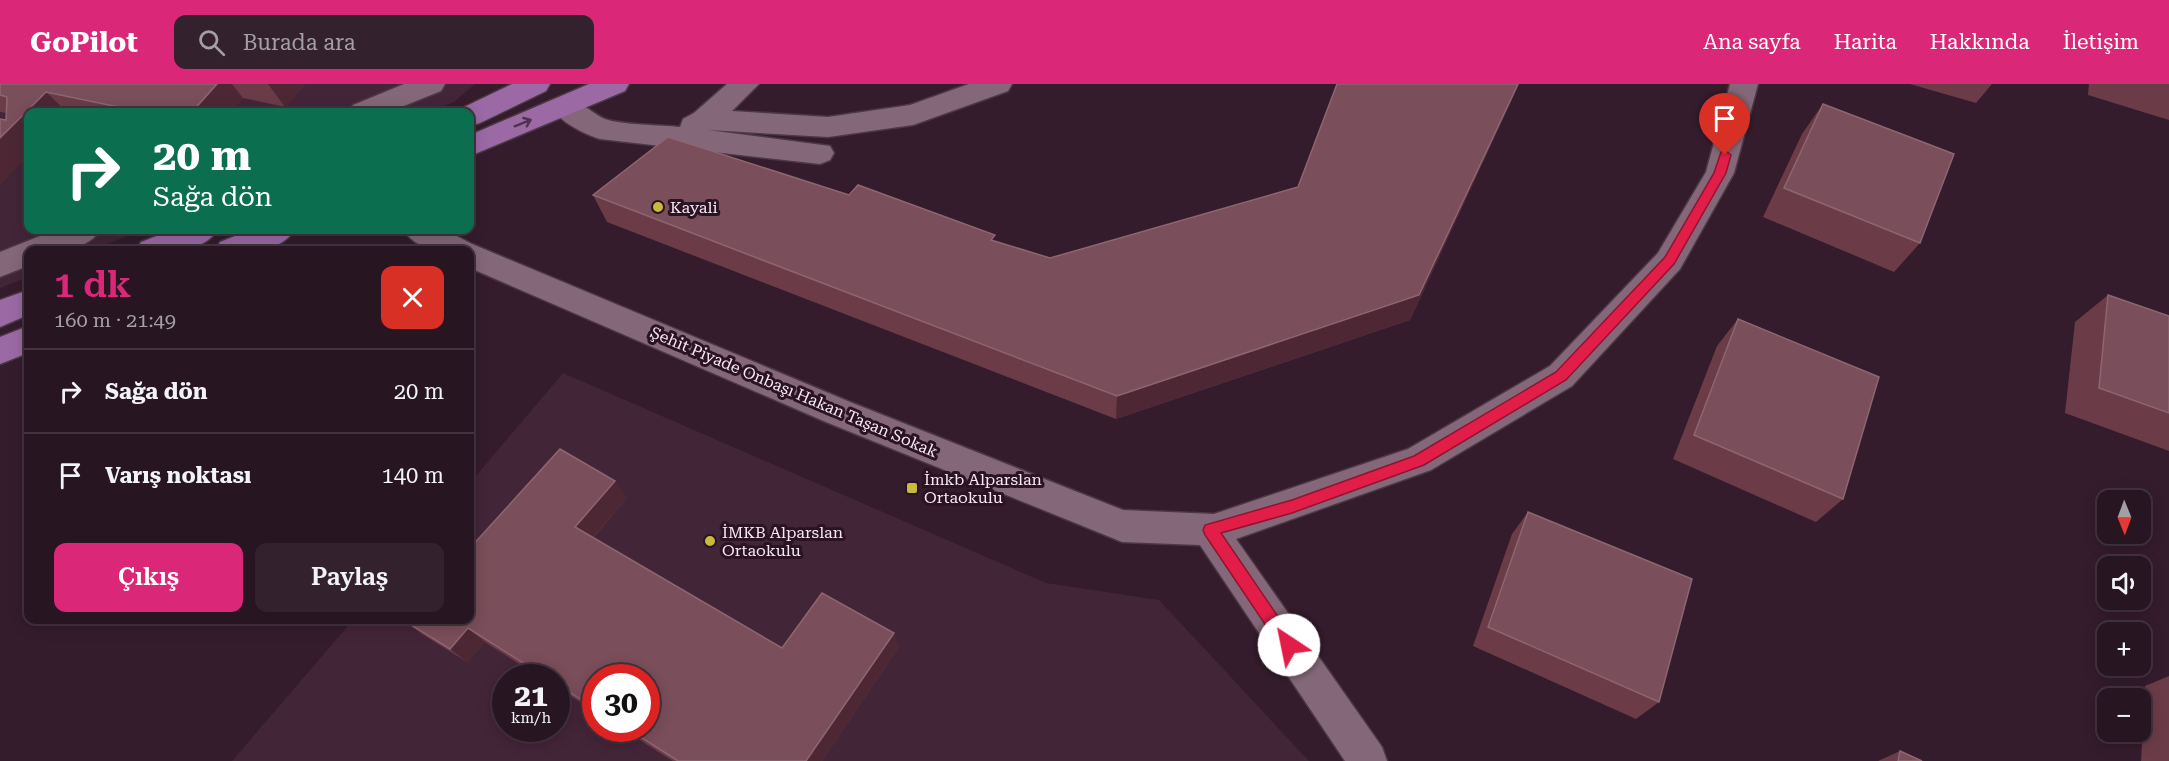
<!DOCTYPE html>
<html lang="tr">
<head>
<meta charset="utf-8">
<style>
	body { margin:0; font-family:"Roboto Serif",serif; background:#33222e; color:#f1f3f6; height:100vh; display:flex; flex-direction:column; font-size:22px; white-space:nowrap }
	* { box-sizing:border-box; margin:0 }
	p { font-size:20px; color:#a49fa5 }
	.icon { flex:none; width:33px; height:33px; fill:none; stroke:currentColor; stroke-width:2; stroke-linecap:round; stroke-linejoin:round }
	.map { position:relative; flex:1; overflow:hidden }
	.panel { position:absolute; left:24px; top:162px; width:450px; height:378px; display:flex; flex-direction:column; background:#271521; border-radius:12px; box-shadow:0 3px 15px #0003,0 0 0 2px #43343f }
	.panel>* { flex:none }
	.guide { position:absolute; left:24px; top:24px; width:450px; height:126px; border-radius:12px; box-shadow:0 3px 15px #0003,0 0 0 2px #43343f; background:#0b6e4f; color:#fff; overflow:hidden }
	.needle { width:39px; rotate:179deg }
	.fabs { position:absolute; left:2097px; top:406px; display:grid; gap:12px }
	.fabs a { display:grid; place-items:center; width:54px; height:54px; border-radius:12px; background:#271521; box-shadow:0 3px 15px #0003,0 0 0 2px #43343f; font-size:30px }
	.speed { position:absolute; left:492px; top:580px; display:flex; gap:12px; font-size:30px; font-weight:700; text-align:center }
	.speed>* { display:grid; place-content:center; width:78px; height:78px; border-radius:50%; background:#271521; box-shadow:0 3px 15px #0003,0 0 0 2px #43343f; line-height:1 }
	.speed small { font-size:15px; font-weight:400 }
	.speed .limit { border:9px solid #d22; background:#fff; color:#111 }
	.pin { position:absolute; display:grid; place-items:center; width:51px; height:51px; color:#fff; margin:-62px -26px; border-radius:50% 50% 50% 0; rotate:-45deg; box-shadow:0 0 6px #0007 }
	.pin .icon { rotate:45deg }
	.me { position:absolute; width:66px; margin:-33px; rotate:326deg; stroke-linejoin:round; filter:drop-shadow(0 0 4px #0008) }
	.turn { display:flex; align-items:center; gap:21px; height:126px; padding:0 30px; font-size:27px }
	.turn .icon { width:78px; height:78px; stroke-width:2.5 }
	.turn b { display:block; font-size:42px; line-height:51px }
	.round { display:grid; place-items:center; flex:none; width:63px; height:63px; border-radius:12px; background:#33222e }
	.summary { display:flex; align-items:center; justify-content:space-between; height:102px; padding:0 30px }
	h1 { font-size:36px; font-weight:600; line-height:45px; color:#db2777 }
	.cta { display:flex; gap:12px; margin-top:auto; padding:12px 30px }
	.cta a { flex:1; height:69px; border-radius:12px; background:#db2777; color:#fff; font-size:24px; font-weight:600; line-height:69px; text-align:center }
	.cta a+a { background:#33222e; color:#f1f3f6 }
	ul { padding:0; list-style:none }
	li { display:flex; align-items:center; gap:18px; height:84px; padding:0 30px; border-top:2px solid #43343f }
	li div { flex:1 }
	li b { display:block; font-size:22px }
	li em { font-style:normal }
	header { display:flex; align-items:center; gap:36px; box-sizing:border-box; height:84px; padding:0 30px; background:#db2777; color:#fff }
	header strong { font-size:28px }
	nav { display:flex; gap:33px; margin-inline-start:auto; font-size:21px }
	.search { width:420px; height:54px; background:#33222e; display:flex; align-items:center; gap:15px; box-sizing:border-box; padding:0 21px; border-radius:12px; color:#a49fa5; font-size:22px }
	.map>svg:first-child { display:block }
</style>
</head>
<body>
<header>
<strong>GoPilot</strong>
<div class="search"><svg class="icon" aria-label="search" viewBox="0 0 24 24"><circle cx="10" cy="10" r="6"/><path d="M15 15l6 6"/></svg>Burada ara</div>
<nav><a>Ana sayfa</a><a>Harita</a><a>Hakkında</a><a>İletişim</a></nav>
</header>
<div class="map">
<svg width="2169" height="677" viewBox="0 0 2169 677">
	<rect width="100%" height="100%" fill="#341c2c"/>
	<!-- built -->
	<path fill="#432538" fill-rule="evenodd" d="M 0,0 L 475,0 L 454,18 L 428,28 L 28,28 L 28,146 L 143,146 L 92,166 L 28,166 L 28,193 L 0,204 Z
		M 563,289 L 1046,499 L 1159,516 L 1309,677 L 232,677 L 353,536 L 470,536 L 470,399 ZM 506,594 L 556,594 L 556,645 L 506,645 ZM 596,594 L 646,594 L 646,645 L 596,645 Z"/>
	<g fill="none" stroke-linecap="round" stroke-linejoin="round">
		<!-- minor casing -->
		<g stroke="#4b3844" stroke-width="3">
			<path id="minor" d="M 404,0 L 445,0 L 441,7 L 389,28 L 349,28 L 353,21 Z
				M 727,0 L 759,0 L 732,27 L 828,33 L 910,21 L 969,0 L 1012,0 L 1008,7 L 913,41 L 828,53 L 708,46 L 830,62 L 834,69 L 830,76 L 820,80 L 600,55 C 584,50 560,38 551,23 L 555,16 C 576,10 587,27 605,35 C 621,41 661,41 680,43 L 683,35 L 694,29 Z
				M 1730,0 L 1758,0 L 1734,89 L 1680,185 L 1572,302 L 1431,386 L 1236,455 L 1382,663 L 1387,677 L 1345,677 L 1200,461 L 1122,458 L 1110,453 L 826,338 L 470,184 L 470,166 C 447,166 417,169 404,146 L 445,146 L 472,160 L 850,318 L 1123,426 L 1214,430 L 1408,365 L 1550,282 L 1658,169 L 1706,88 Z
				M 55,146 L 100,146 C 87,169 51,166 28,166 L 28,182 L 0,193 L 0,168 Z"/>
		</g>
		<!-- major casing -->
		<g stroke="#4b3844" stroke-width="3">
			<path id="major" d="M 512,0 L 550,0 L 546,7 L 480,39 L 470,42 L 470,28 L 458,28 L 460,25 Z
				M 589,0 L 629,0 L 625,7 L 470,72 L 470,51 Z
				M 172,146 L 217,146 C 203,171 162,166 137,166 L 141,158 Z
				M 250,146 L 294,146 C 280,171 241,166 216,166 L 220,158 Z
				M 28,206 L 28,231 L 0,243 L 0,216 Z
				M 28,242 L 28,269 L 0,280 L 0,253 Z"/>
		</g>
		<!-- minor -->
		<use href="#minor" fill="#846879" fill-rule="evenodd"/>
		<!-- major -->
		<use href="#major" fill="#9b6aa5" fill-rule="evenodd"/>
	</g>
	<!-- wall -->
	<path fill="#6b3c48" d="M 0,0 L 305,0 L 285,23 L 243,14 L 230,28 L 28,28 L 28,71 L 0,100 L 7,29 L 0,28 Z
		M 1337,0 L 1519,0 L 1410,236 L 1116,335 L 607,138 L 593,111 L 995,157 L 1050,174 L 1298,103 Z
		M 1910,0 L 1992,0 L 1976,19 Z
		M 2089,0 L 2169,0 L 2169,36 L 2088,11 Z
		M 1823,20 L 1920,159 L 1894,188 L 1763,133 L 1802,50 Z
		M 2108,211 L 2169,232 L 2169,367 L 2065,329 L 2075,238 Z
		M 1738,235 L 1843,415 L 1816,438 L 1673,375 L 1717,262 Z
		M 627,414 L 593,454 L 782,564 L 899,563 L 822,677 L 673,677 L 622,645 L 646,645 L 596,594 L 596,628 L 556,603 L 556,594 L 541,594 L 485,558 L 467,578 L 422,550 L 403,536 Z
		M 1528,428 L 1659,618 L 1636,635 L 1473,562 L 1512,450 Z
		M 2169,592 L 2169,677 L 2141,677 L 2145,602 Z
		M 1900,667 L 1922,677 L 1878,677 Z"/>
	<!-- shaded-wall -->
	<path fill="#4e2735" d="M 217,0 L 232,0 L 243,14 L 230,28 L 192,28 Z
		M 268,0 L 305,0 L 285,23 Z
		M 1518,0 L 1519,0 L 1410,236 L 1116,335 L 1117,312 Z
		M 46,8 L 67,28 L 28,28 L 28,71 L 0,100 L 0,54 Z
		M 615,397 L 627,414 L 588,459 L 575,443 Z
		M 468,544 L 485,558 L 467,578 L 450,565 Z
		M 894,549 L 899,563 L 822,677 L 806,677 Z"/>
	<!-- building -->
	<path fill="#7a4e5a" stroke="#8d6671" stroke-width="1.5" d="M 0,0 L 217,0 L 192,28 L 143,28 L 46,8 L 0,54 L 0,35 L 6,36 L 7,13 L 0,11 Z
		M 1337,0 L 1518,0 L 1419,211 L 1117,312 L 593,111 L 668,53 L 849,111 L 858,101 L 995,151 L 991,156 L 1050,174 L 1298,103 Z
		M 1823,20 L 1954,70 L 1920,159 L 1784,104 Z
		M 2108,211 L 2169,232 L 2169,329 L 2099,304 Z
		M 1738,235 L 1879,293 L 1843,415 L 1694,351 Z
		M 560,365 L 615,397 L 575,443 L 782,564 L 822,509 L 894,549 L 806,677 L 678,677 L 628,645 L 646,645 L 646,594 L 596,594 L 596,625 L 556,600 L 556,594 L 547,594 L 468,544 L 450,565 L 403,536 L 470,536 L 470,464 Z
		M 1528,428 L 1692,495 L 1659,618 L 1488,543 Z
		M 1900,667 L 1922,677 L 1898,677 Z"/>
	<!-- one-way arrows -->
	<defs><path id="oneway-shaft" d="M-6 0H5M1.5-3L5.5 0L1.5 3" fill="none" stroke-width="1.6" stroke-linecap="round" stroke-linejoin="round" transform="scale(1.5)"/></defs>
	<use stroke="#523150" href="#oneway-shaft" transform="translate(523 39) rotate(-22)"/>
	<!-- route -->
	<path fill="#e11d48" stroke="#92132f" stroke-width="1.5" d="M 1725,66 L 1731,71 L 1726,89 L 1674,180 L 1566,296 L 1424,381 L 1292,429 L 1221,449 L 1294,556 L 1296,561 L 1294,567 L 1289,569 L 1283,567 L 1205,451 L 1203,446 L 1205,441 L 1292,416 L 1414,372 L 1556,288 L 1665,173 L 1714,89 L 1721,68 Z"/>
	<!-- markers -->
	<g fill="#c8bb3b" stroke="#2a1322" stroke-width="2">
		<circle cx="658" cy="123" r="6"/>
		<rect x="906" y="398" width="12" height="12" rx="3"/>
		<circle cx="710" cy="457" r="6"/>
	</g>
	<g text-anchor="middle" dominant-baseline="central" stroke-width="6" stroke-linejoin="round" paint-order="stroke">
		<!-- poi labels -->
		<g font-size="16" fill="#f7e7f0" stroke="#2a1322" text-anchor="start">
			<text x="670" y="123">Kayali</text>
			<text x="924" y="395">İmkb Alparslan<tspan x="924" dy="18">Ortaokulu</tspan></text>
			<text x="722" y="448">İMKB Alparslan<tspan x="722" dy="18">Ortaokulu</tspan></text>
		</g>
		<!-- street labels -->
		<g font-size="16" fill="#f7e7f0" stroke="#2a1322">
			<text transform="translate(794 308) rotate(23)">Şehit Piyade Onbaşı Hakan Taşan Sokak</text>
		</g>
	</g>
</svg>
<div class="fabs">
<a><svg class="needle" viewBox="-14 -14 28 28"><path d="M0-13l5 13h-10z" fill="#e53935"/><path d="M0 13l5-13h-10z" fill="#a49fa5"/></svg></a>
<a><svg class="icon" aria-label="sound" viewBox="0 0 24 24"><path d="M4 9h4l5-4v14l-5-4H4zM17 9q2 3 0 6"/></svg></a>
<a>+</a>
<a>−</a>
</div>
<div class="speed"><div>21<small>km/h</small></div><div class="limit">30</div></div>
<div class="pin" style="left:1725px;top:71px;background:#d93025"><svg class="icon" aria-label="arrive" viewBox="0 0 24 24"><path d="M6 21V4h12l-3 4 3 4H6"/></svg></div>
<svg class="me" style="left:1289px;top:561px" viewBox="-20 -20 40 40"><circle r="19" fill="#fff"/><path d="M0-13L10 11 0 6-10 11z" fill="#e11d48"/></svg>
<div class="guide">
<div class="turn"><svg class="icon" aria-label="right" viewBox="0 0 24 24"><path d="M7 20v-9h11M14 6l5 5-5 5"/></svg><div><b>20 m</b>Sağa dön</div></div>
</div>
<section class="panel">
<div class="summary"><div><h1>1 dk</h1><p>160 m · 21:49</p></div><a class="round" style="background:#d93025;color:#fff"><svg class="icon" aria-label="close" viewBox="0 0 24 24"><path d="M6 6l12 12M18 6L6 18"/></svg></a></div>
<ul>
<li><svg class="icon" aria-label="right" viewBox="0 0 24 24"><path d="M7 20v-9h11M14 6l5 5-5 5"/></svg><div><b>Sağa dön</b></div><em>20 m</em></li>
<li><svg class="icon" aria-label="arrive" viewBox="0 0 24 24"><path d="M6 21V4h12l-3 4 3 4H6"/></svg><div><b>Varış noktası</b></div><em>140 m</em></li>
</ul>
<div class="cta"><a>Çıkış</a><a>Paylaş</a></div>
</section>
</div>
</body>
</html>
